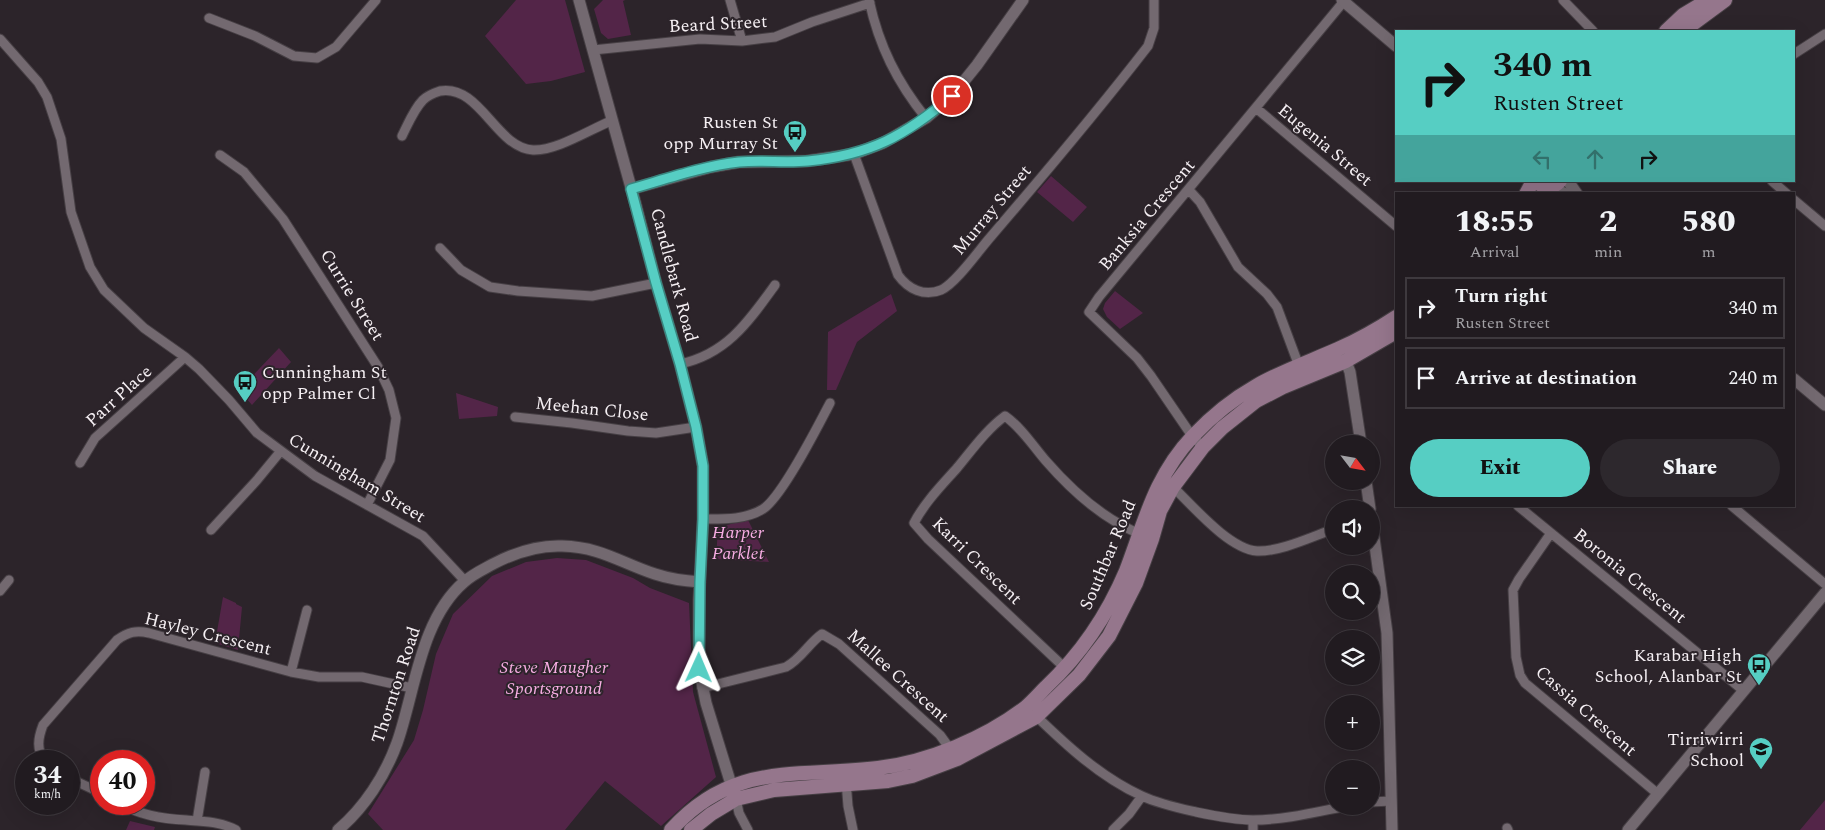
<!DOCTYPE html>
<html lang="en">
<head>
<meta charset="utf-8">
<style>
	body { margin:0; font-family:Spectral,serif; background:#2d282d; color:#f1f3f6; height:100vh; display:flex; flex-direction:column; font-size:19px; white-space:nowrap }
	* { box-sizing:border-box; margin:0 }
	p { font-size:16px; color:#a2a1a5 }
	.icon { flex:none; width:28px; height:28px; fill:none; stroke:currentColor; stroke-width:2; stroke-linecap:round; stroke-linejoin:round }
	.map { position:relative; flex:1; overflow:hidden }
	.panel { position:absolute; left:1395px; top:192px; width:400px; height:315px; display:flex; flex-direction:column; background:#211b20; border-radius:0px; box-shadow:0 5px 20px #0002,0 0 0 1px #3e393e }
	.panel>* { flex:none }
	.guide { position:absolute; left:1395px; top:30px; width:400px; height:152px; border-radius:0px; box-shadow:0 5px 20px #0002,0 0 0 1px #3e393e; background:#56cec3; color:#111; overflow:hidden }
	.needle { width:32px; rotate:121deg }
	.tools { position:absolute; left:1325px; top:435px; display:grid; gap:10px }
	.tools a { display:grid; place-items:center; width:55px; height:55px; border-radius:50%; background:#211b20; box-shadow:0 5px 20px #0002,0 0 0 1px #3e393e; font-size:25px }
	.speed { position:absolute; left:15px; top:750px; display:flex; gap:10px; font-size:25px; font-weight:700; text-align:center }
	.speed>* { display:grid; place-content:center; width:65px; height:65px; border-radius:50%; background:#211b20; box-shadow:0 5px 20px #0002,0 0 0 1px #3e393e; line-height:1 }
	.speed small { font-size:12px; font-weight:400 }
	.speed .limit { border:8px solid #d22; background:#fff; color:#111 }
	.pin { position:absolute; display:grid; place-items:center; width:42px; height:42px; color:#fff; margin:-21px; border:2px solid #fff; border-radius:50%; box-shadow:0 1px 5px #0007 }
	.me { position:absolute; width:55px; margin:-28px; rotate:1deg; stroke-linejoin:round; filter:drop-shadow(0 0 4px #0008) }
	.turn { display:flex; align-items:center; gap:18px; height:105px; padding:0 15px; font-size:22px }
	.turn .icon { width:65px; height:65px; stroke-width:2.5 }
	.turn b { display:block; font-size:35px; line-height:42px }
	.lanes { display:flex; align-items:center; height:48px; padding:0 15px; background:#0003; justify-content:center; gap:25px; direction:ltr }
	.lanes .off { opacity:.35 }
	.eta { display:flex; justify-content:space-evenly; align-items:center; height:85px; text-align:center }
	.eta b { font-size:30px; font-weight:800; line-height:35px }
	.primary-button { display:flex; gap:10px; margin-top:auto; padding:10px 15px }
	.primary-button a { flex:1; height:58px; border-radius:30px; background:#56cec3; color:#111; font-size:20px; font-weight:800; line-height:58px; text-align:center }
	.primary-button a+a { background:#2d282d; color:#f1f3f6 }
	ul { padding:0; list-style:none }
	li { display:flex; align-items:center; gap:15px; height:62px; margin:0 10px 8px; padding:0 5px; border:2px solid #3e393e; border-radius:0px }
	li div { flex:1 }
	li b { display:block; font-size:19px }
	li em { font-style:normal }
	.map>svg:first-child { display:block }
</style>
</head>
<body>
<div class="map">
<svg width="1825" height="830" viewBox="0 0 1825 830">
	<rect width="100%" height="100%" fill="#2c242a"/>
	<!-- green -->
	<path fill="#532548" d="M 516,0 L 565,0 L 585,72 L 551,81 L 526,84 L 485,36 Z
		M 603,0 L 625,0 L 623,1 L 631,35 L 608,39 L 601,33 L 594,9 Z
		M 1051,176 L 1087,207 L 1073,222 L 1037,192 Z
		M 1115,291 L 1143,313 L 1120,329 L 1107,317 L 1103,309 L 1105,303 Z
		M 891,294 L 897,311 L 857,342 L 836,390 L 827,390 L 828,332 Z
		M 279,348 L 291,362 L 252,405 L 239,390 Z
		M 456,393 L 498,407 L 497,416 L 459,419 Z
		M 748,520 L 769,562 L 716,559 L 718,527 Z
		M 557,558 L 586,560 L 633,578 L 650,588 L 689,603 L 693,692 L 716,777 L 661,826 L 605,781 L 565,830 L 383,830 L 368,814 L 414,740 L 423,710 L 436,654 L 453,614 L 492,576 L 526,562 Z
		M 223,597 L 236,603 L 236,604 L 242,607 L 238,650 L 215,643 Z
		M 1825,800 L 1825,830 L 1800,830 Z
		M 130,821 L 155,827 L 154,830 L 126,830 Z"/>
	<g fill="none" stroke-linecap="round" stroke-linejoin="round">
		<!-- minor casing -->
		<g stroke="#463f44" stroke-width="11">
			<path id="minor" d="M 730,0 L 742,41
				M 869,0 C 879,46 897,82 926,118
				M 1563,0 L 1593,31
				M 209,18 L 255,36 L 294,56 L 317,58 L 336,47 L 376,0
				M 0,39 L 38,82 L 47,97 L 61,139 L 71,212 L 90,267 L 104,290 L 144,328 L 185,357 L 199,369 L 229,400 L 257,433 L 315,476 L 423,536 L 465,581
				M 593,50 L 700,39 L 742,41 L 775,37 L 812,22 L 870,3
				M 1794,54 L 1825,34
				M 1256,108 L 1396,226
				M 402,136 C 408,124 414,109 423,100 C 428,95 434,93 440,91 C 480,84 496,148 533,150 C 556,151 589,130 611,121
				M 854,154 L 898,275 C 908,289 924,297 941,290 C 955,284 977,253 988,240 C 1042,177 1097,112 1148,46 L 1154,28 L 1154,0
				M 220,155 L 244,172 L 283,219 L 378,367 L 389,390 L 396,418 L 390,460 L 367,505
				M 1772,181 L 1787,194
				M 1189,190 L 1200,202 L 1238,267 L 1267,294 L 1277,307 L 1299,366
				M 1794,200 L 1825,226
				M 440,248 L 461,270 L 490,287 L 518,291 L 592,296 L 656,283
				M 680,364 C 727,354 749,321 775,285
				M 515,417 L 572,423 L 628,431 L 656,433 L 696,427
				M 1203,447 L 1192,436 L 1151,376 L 1137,358 L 1089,312 L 1099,297 L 1345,0
				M 80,463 L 95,438 L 185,357
				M 1173,487 C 1193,506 1229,549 1257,551 C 1280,552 1311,537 1334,529
				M 1518,506 L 1744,691
				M 1732,506 L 1825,584
				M 703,519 C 723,519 745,520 763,509 C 782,497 818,426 830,403
				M 211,530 L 257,480 L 280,452
				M 1551,533 L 1519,579 L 1513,590 L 1516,657 L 1520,675 L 1525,683 L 1658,794
				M 0,591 L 9,580
				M 1065,668 L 928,539 L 914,523 C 925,502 942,485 957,468 C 972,450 986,430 1005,416 C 1022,428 1033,446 1046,461 C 1073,492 1105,521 1143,535
				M 291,672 L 307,610
				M 702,688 L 786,667 C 801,659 809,643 822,634 L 839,644 L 940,735 L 953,753
				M 1033,713 C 1065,744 1100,777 1142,796 C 1159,804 1178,808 1196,812 C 1215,816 1234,820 1253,820 C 1285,820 1316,812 1347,806
				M 45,761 C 36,750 38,738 43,725 L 117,640 C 128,632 136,630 149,633 L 291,672 L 319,677 L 362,677 L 412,688
				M 69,778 L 101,793
				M 846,781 L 848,806 L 853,830
				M 736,799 L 739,813 L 748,830
				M 1371,802 L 1391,801
				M 121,804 C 140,815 163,819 186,820 C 203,822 220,821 236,830
				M 197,821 L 205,772
				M 1507,828 L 1508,830
				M 1113,830 L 1129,814 L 1142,796
				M 1253,830 L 1253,820"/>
		</g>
		<!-- tertiary casing -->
		<g stroke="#463f44" stroke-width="13">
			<path id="tertiary" d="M 579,0 L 635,202 L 656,283 L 680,364 L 696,427 L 703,466 L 703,519 L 699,599 L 699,668 L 706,703 L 734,794
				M 1342,0 L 1396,46
				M 1568,181 L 1577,194
				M 1553,187 L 1565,194
				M 631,189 L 711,167 L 739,162 L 807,161 L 854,154 L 883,143 L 926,118 L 952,96 L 977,65 L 1023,0
				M 1343,354 L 1350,372 L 1361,444
				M 1794,379 L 1825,405
				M 1366,481 L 1370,509
				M 1371,516 L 1387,633 L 1392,830
				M 338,830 C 364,808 385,776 397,743 C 415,692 420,620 464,582 C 473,574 484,569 493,564 C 514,553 538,545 562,546 C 601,547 621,563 655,574 C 670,579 685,581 700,582
				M 1628,830 L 1825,593"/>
		</g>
		<!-- secondary casing -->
		<g stroke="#463f44" stroke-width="16">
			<path id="secondary" d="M 1666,31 L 1683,15 L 1708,0
				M 1683,31 L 1725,0
				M 1536,181 C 1544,189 1553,189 1560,181
				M 1526,194 L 1533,181
				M 671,830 C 733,761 796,778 878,768 C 928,762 986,738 1026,707 C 1033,701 1039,694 1046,687 C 1081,654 1107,616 1126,571 C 1145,521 1155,476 1193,436 C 1211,417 1233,399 1256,386 C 1282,371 1311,361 1338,349 C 1358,340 1378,329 1396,317
				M 691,830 L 711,814 L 736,799 L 774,790 L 888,781 L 912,776 L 957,759 L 1036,717 L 1079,675 L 1109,636 L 1136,583 L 1152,539 L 1160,511 L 1173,487 L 1203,447 L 1222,428 L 1256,401 L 1283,387 L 1346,361 L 1396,332"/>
		</g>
		<!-- minor -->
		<use href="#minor" stroke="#736970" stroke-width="9"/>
		<!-- tertiary -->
		<use href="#tertiary" stroke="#736970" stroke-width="11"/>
		<!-- secondary -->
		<use href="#secondary" stroke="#95768c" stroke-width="14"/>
	</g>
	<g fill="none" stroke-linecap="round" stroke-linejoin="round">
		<!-- route casing -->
		<g stroke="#38867f" stroke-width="12">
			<path id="route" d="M 699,668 L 700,582 L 703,519 L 703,466 L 696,427 L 680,364 L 656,283 L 631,189 C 666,179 703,166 739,162 C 762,160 785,163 808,161 C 870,155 905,136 952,96"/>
		</g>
		<!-- route -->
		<use href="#route" stroke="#56cec3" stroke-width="9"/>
	</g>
	<!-- icons -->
	<defs>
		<g id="bus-pin" transform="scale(1.25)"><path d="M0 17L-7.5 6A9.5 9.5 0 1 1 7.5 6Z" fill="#56cec3" stroke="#2c242a"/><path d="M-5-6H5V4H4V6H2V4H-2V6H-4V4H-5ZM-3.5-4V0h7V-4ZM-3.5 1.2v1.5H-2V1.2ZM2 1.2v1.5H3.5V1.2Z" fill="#111"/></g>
		<g id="school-pin" transform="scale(1.25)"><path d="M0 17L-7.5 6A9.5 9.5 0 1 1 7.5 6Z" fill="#56cec3" stroke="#2c242a"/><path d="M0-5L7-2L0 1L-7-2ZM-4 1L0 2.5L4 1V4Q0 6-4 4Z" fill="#111"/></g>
	</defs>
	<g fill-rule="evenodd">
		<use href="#bus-pin" x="795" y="132"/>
		<use href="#bus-pin" x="245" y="382"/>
		<use href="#bus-pin" x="1759" y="665"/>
		<use href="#school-pin" x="1761" y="749"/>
	</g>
	<g text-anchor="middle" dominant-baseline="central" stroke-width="4" stroke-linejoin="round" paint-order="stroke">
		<!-- street labels -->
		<g font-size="18" fill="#f5eff3" stroke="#2c242a">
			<text transform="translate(718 24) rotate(-3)">Beard Street</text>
			<text transform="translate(1325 145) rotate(40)">Eugenia Street</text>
			<text transform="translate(992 210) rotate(-50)">Murray Street</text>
			<text transform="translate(1147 215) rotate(-50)">Banksia Crescent</text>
			<text transform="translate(674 275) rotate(75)">Candlebark Road</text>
			<text transform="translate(352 295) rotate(58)">Currie Street</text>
			<text transform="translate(119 396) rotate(-42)">Parr Place</text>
			<text transform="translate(592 409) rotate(6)">Meehan Close</text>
			<text transform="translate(357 478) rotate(31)">Cunningham Street</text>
			<text transform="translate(1108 555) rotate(-67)">Southbar Road</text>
			<text transform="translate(977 561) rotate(44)">Karri Crescent</text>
			<text transform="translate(1630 576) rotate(39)">Boronia Crescent</text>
			<text transform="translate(208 634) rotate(14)">Hayley Crescent</text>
			<text transform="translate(898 676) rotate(42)">Mallee Crescent</text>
			<text transform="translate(396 685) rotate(-72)">Thornton Road</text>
			<text transform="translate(1586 711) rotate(41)">Cassia Crescent</text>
		</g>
		<!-- poi labels -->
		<g font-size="18" fill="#f5eff3" stroke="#2c242a" text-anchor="end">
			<text x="778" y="122">Rusten St<tspan x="778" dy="21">opp Murray St</tspan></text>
			<text x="262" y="372" text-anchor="start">Cunningham St<tspan x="262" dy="21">opp Palmer Cl</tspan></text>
			<text x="1742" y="655">Karabar High<tspan x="1742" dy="21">School, Alanbar St</tspan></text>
			<text x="1744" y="739">Tirriwirri<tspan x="1744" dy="21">School</tspan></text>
		</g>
		<!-- park labels -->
		<g font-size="18" font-style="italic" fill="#f7ade3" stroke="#2c242a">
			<text x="738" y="532">Harper<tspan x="738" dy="21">Parklet</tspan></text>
			<text x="554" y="667">Steve Maugher<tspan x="554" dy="21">Sportsground</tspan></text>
		</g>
	</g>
</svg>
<div class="tools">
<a><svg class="needle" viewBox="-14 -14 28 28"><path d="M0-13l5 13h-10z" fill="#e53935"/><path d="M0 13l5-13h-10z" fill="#a2a1a5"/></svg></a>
<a><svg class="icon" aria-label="sound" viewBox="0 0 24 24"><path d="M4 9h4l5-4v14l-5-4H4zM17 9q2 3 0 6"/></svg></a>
<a><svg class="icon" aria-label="search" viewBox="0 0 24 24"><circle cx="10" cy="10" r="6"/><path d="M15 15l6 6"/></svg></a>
<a><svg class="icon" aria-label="layers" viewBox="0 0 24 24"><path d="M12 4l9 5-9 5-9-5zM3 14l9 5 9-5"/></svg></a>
<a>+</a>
<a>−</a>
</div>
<div class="speed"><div>34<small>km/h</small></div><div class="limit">40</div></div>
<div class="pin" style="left:952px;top:96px;background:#d93025"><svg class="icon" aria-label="arrive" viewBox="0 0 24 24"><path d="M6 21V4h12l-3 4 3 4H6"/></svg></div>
<svg class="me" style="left:699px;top:668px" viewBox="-20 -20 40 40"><path d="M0-17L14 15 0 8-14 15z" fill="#56cec3" stroke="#fff" stroke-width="4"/></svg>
<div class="guide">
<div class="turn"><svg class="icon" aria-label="right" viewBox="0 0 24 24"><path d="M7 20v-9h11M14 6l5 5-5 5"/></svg><div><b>340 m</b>Rusten Street</div></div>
<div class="lanes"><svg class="icon off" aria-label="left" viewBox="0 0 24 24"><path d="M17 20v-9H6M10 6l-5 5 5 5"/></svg><svg class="icon off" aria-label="ahead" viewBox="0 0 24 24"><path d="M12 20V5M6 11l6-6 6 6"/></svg><svg class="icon" aria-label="right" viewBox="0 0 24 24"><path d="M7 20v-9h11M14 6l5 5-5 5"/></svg></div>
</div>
<section class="panel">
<div class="eta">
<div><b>18:55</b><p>Arrival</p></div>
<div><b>2</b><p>min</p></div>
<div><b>580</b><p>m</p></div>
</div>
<ul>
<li><svg class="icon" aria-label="right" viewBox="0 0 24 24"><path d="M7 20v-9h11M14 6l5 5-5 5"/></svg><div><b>Turn right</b><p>Rusten Street</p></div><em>340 m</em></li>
<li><svg class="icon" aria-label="arrive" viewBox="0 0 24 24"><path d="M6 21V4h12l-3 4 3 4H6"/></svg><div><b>Arrive at destination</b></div><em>240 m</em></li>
</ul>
<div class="primary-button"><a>Exit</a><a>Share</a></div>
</section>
</div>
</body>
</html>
